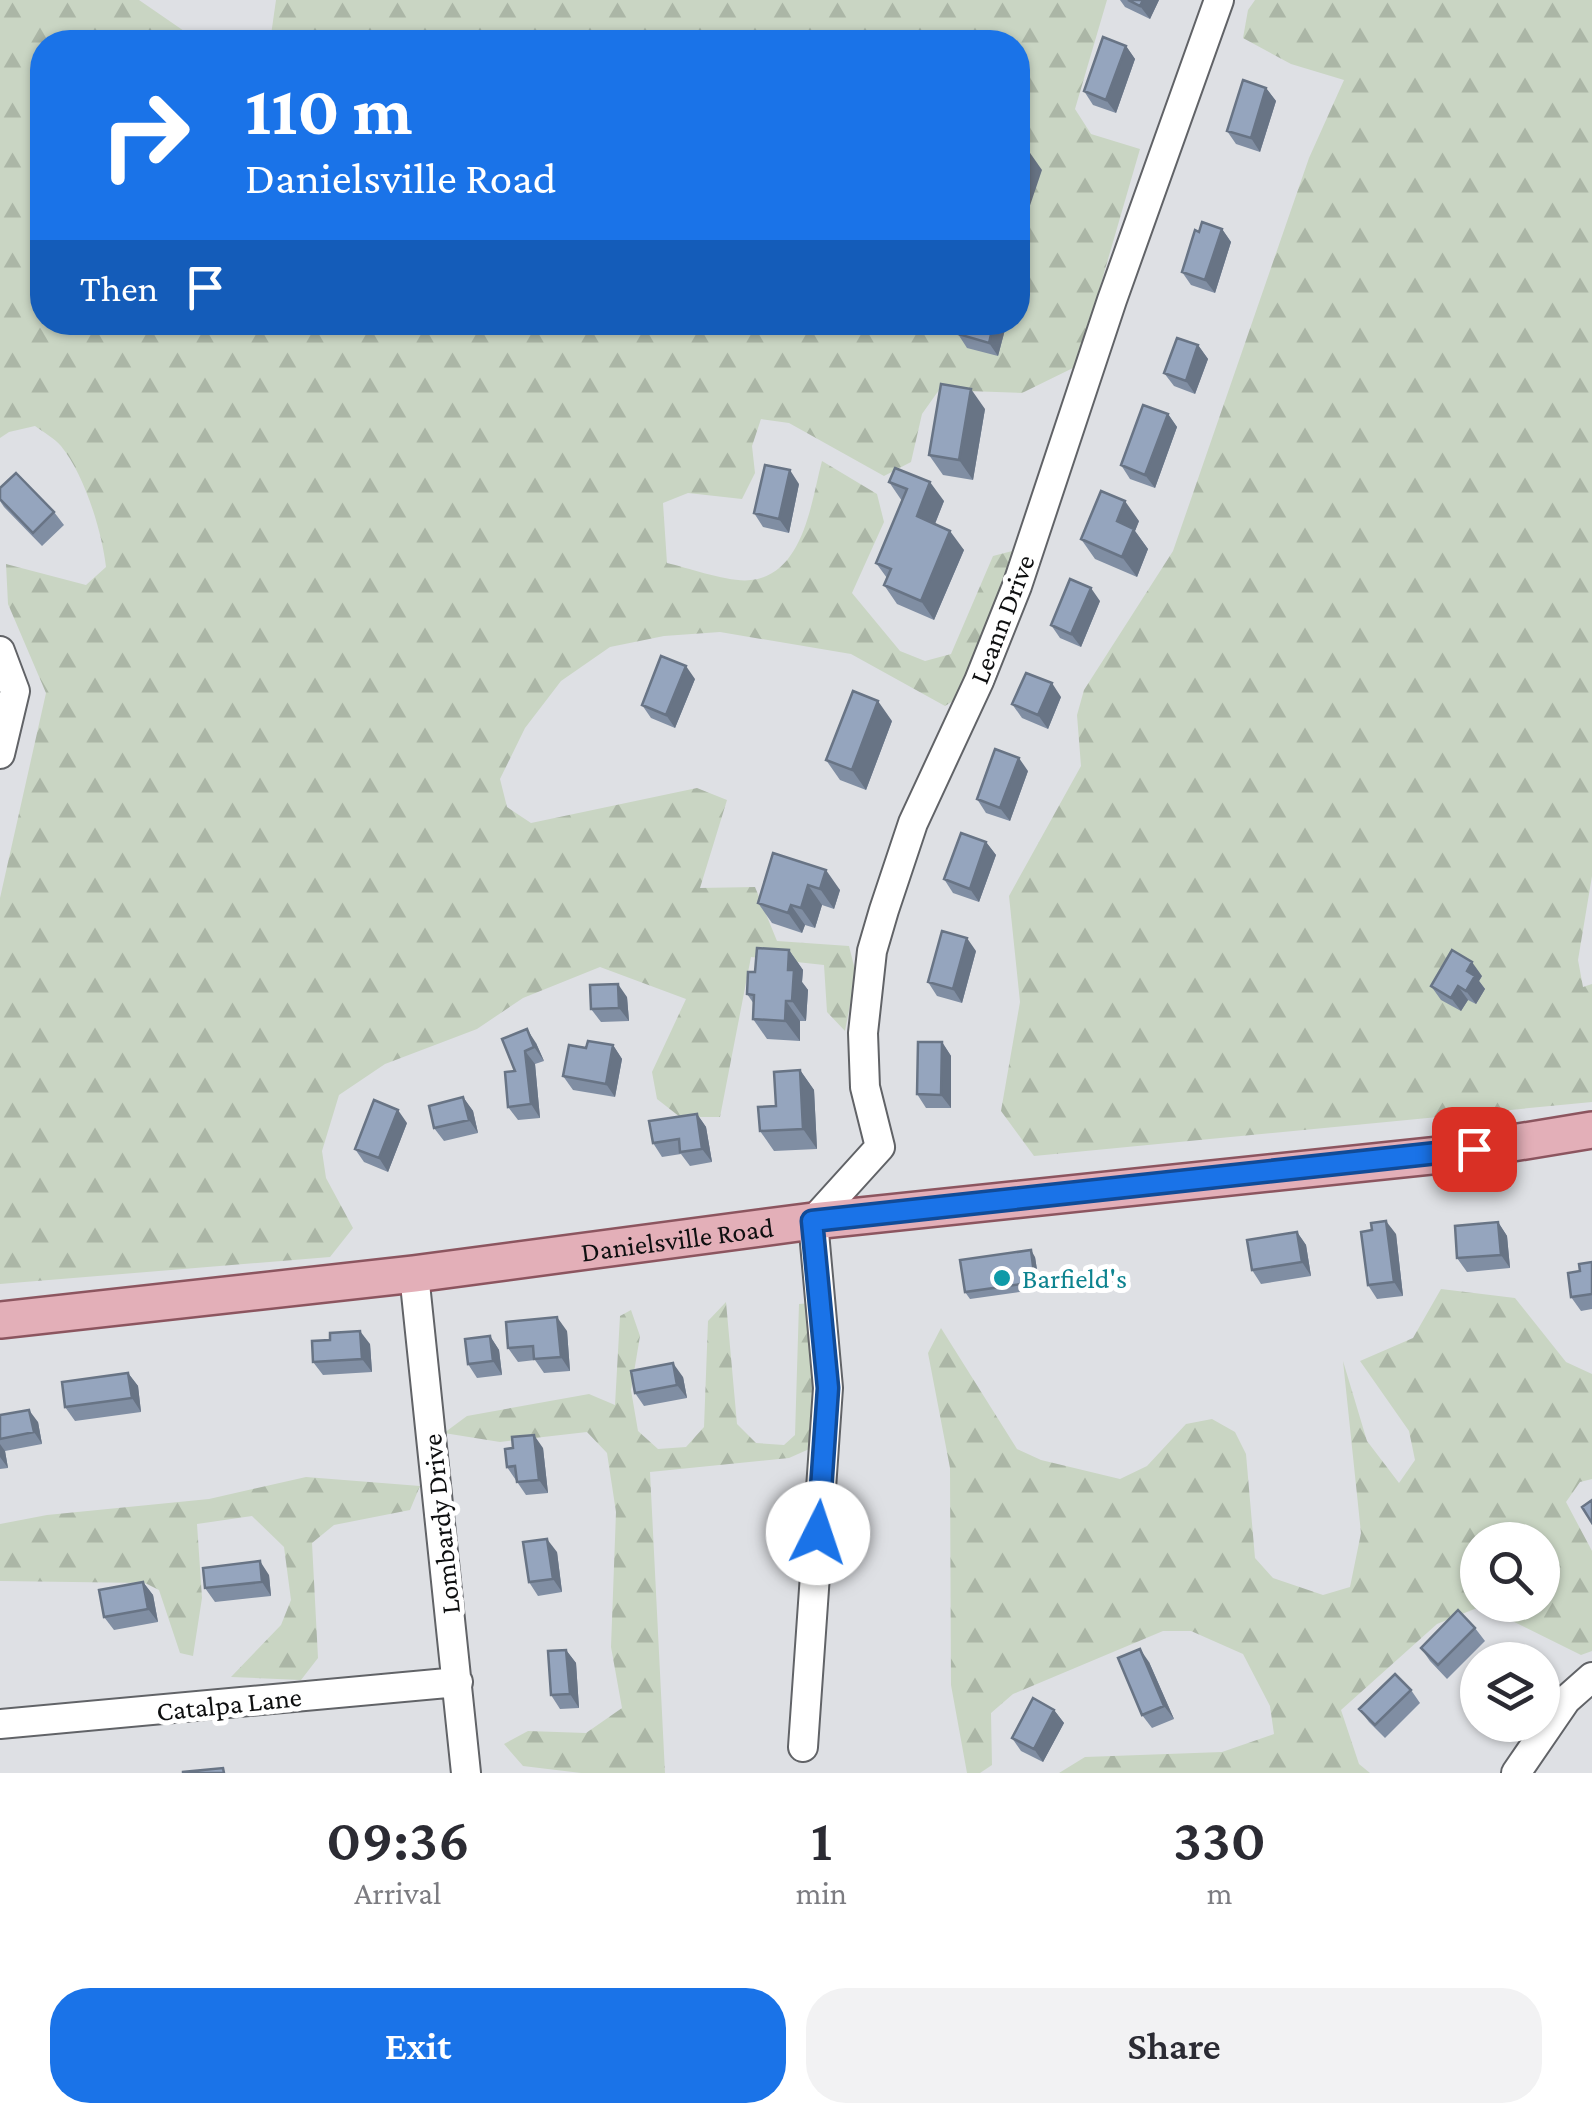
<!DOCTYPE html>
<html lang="en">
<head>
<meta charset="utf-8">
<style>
	body { margin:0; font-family:"Crimson Pro",serif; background:#f2f2f3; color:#2b2b33; height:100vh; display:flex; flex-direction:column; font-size:38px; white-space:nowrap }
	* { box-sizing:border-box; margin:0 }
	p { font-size:32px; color:#7c7c81 }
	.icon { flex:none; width:55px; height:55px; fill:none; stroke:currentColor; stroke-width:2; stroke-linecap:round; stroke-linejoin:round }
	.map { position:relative; height:1773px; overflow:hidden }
	.drawer { display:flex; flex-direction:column; background:#fff; flex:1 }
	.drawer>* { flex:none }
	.hud { position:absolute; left:30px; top:30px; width:1000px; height:305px; border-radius:40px; box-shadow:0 2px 8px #0004; background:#1a73e8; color:#fff; overflow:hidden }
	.buttons { position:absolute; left:1460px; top:1522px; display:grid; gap:20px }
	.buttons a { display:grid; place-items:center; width:100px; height:100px; border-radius:50%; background:#fff; box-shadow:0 2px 8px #0004; font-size:50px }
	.pin { position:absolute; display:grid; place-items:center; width:85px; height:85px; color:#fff; margin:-42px; border-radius:20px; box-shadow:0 5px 15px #0006 }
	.me { position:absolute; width:110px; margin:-55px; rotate:4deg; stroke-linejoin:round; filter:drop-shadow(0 0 8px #0008) }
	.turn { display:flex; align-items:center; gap:35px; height:210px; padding:0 50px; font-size:45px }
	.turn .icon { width:130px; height:130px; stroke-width:2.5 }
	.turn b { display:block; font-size:70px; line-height:85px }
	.then { display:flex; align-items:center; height:95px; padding:0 50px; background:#0003; gap:20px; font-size:38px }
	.eta { display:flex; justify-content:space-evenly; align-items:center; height:170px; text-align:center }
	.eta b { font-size:60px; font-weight:600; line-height:70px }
	.button { display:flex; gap:20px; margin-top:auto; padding:20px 50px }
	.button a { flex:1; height:115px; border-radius:40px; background:#1a73e8; color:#fff; font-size:40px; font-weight:600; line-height:115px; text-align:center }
	.button a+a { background:#f2f2f3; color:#2b2b33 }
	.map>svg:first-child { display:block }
</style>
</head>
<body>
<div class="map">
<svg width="1592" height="1773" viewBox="0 0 1592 1773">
	<defs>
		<pattern id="forest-firs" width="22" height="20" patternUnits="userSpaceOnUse" patternTransform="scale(2.5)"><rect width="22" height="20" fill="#c9d5c3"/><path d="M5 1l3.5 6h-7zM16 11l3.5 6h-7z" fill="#abb6a6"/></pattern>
	</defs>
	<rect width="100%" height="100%" fill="#dee0e4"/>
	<!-- forest -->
	<path fill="url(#forest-firs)" fill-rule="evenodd" d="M 0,0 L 139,0 L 200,42 L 42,42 L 42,322 L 1018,322 L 1018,42 L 270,42 L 276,0 L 1107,0 L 1075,109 L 1091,134 L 1140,149 L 1077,366 L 1022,393 L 939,390 L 922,414 L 911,462 L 884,476 L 789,423 L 761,419 L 752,446 L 755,473 L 742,499 L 688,493 L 663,503 L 667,563 C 689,568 730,583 751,580 C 804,574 811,502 822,461 L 877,494 L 884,522 L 852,593 L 900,651 L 925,661 L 951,654 L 993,556 L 1020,549 L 963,695 L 945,706 L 851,654 L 720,632 L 664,636 L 610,647 L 561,681 L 525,728 L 500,779 L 507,807 L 531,823 L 697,788 L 727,800 L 700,888 L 755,887 L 777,941 L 849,946 L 856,974 L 845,1031 L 827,1012 L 824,965 L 751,957 L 720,1117 L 680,1117 L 657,1099 L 652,1072 L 686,999 L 600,967 L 523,998 L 477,1029 L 385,1064 L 339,1095 L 322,1151 L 326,1178 L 353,1228 L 330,1257 L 0,1284 L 0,898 L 46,693 L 8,604 L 6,564 L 86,585 L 106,567 C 102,531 84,474 61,446 C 54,438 43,432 35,426 L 9,432 L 0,438 Z
		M 1255,0 L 1592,0 L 1592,876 L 1578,960 L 1583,987 L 1592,984 L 1592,1102 L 1034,1156 L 1001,1111 L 1020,1002 L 1009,896 L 1081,766 L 1077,715 L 1084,690 L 1173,551 L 1309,158 L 1344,80 L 1291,64 L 1243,38 L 1248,10 Z
		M 1441,1289 L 1515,1298 L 1566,1362 L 1592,1374 L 1592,1479 L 1580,1482 L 1566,1502 L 1592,1551 L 1592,1651 L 1581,1655 L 1482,1606 L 1437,1624 L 1341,1710 L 1359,1764 L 1370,1773 L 1059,1773 L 1085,1757 L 1222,1752 L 1274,1734 L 1270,1706 L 1243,1654 L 1191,1631 L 1163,1631 L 1013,1694 L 991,1713 L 992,1765 L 980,1773 L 967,1773 L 951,1685 L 950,1468 L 928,1353 L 941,1328 L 1017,1449 L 1041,1460 L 1120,1479 L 1147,1466 L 1186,1424 L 1212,1419 L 1235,1432 L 1246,1454 L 1255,1558 L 1273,1578 L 1323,1595 L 1350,1587 L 1361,1533 L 1343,1361 L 1367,1441 L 1399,1483 L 1415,1460 L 1409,1431 L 1360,1361 L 1413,1338 ZM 1478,1540 L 1542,1540 L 1542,1605 L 1478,1605 Z
		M 726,1302 L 737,1424 L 756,1443 L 784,1445 L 795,1435 L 799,1304 L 812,1303 L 816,1446 L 789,1458 L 650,1472 L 665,1773 L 581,1773 L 523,1766 L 504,1744 L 528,1731 L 586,1733 L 622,1708 L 611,1647 L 616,1512 L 607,1453 L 587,1432 L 500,1442 L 444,1433 L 467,1416 L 589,1394 L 615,1405 L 620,1316 L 631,1310 L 640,1336 L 631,1390 L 638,1431 L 658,1449 L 686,1447 L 704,1427 L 708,1321 Z
		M 306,1477 L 420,1486 L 410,1510 L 334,1525 L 312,1543 L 318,1658 L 301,1680 L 231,1677 L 281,1625 L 291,1600 L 284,1547 L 252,1516 L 197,1524 L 202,1598 L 193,1656 L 180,1653 L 159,1590 L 145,1583 L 0,1581 L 0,1524 L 47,1515 L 209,1499 Z"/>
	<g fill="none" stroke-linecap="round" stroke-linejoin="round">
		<!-- minor casing -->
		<g stroke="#616367" stroke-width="32">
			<path id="minor" d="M 0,651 L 15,691 L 0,754
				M 414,1274 L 466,1773
				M 0,1724 L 458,1682
				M 803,1747 L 828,1388 L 813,1221 L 880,1147 L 865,1087 L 863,1033 L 872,951 L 884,910 L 913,823 L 979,681 L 1017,586 L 1112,300 L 1219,0
				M 1516,1773 L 1566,1700 L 1592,1677"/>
		</g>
		<!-- major casing -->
		<g stroke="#8c555f" stroke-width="40">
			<g id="major">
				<path id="s1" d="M 0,1320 L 414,1274 L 813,1221 L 1440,1155 L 1592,1130"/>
			</g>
		</g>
		<!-- minor -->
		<use href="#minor" stroke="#fff" stroke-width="28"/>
		<!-- major -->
		<use href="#major" stroke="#e3afb8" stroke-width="35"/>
	</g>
	<!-- wall -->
	<path fill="#808ea3" d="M 1120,0 L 1159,0 L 1150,19 L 1125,7 Z
		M 1126,46 L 1135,59 L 1116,113 L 1093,105 L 1084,91 Z
		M 1266,88 L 1276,101 L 1260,152 L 1236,144 L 1227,131 Z
		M 1222,229 L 1231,242 L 1215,293 L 1191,285 L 1182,272 L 1199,232 Z
		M 1007,322 L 998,356 L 967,348 L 958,334 Z
		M 1198,345 L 1208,359 L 1195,394 L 1174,386 L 1164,373 Z
		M 985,409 L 973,480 L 943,475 L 929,455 Z
		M 1168,414 L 1177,427 L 1155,488 L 1130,479 L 1121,465 Z
		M 889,482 L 944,501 L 935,524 L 964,550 L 934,620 L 897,604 L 884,585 L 887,578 L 876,563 L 902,501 Z
		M 799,484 L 789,533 L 763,527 L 754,513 Z
		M 0,488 L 54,512 L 64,525 L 42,546 L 4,507 L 0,501 Z
		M 1139,521 L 1135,531 L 1148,549 L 1137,577 L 1095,559 L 1081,539 Z
		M 1100,601 L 1081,647 L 1060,638 L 1051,625 Z
		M 695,679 L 675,728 L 651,718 L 642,705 Z
		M 1061,697 L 1048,729 L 1022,718 L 1012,704 Z
		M 892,721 L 866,790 L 840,780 L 826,760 Z
		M 1028,771 L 1010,821 L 986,813 L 977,799 Z
		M 986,842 L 996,855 L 979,902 L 953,893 L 944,879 Z
		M 773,853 L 840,890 L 834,909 L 822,905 L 815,928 L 805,925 L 802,933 L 772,923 L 758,903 Z
		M 789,950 L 803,970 L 802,982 L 808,990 L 806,1021 L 800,1021 L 800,1041 L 767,1039 L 753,1019 L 754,1004 L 747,994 L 755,972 Z
		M 976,951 L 962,1003 L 937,996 L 928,982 Z
		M 1482,976 L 1479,981 L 1485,989 L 1476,1004 L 1468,1000 L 1461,1011 L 1441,1000 L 1431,986 Z
		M 627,997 L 629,1021 L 601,1022 L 591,1009 Z
		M 502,1039 L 536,1043 L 544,1061 L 535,1064 L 540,1118 L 518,1120 L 508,1107 L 515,1071 Z
		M 942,1042 L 951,1056 L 951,1108 L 926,1108 L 917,1094 Z
		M 613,1045 L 622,1059 L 615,1097 L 573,1090 L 563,1076 L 586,1048 Z
		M 800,1070 L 814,1090 L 817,1149 L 774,1151 L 760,1131 Z
		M 463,1097 L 473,1111 L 478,1133 L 444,1141 L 434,1128 Z
		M 697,1114 L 706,1127 L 712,1162 L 690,1166 L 681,1154 L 662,1157 L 653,1143 Z
		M 407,1123 L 388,1172 L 364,1162 L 355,1149 Z
		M 1498,1222 L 1507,1236 L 1510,1268 L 1467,1272 L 1457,1258 Z
		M 1297,1232 L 1306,1245 L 1311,1276 L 1261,1284 L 1252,1270 Z
		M 1396,1234 L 1403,1296 L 1377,1299 L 1368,1285 Z
		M 1035,1257 L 1040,1289 L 970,1299 L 965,1292 Z
		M 1592,1262 L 1592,1309 L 1581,1311 L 1571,1297 L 1580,1271 Z
		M 567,1331 L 570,1371 L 544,1373 L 535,1360 L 518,1362 L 508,1348 Z
		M 490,1336 L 499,1350 L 502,1375 L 477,1378 L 468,1364 Z
		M 330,1340 L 370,1344 L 372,1372 L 323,1375 L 313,1362 Z
		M 128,1373 L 138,1386 L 141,1412 L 75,1421 L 65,1407 Z
		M 683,1377 L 687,1398 L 644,1406 L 635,1393 Z
		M 0,1415 L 38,1422 L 42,1444 L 5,1451 L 8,1468 L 0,1469 Z
		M 543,1448 L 548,1493 L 526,1495 L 507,1467 Z
		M 557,1552 L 562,1592 L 538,1596 L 529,1582 Z
		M 269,1575 L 271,1596 L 215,1602 L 205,1588 Z
		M 143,1582 L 153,1595 L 158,1622 L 114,1630 L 104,1617 Z
		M 1475,1628 L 1485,1641 L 1447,1679 L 1430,1661 L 1421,1648 Z
		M 566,1650 L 576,1663 L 579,1708 L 560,1709 L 551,1695 Z
		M 1149,1662 L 1174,1719 L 1152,1728 L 1142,1715 Z
		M 1411,1690 L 1420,1703 L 1385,1738 L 1369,1722 L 1359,1709 Z
		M 1054,1710 L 1064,1723 L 1043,1762 L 1021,1751 L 1012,1738 Z"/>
	<!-- shaded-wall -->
	<path fill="#687485" d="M 1143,0 L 1159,0 L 1150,19 L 1140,6 Z
		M 1126,46 L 1135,59 L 1116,113 L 1106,100 Z
		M 1266,88 L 1276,101 L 1260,152 L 1251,138 Z
		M 1028,150 L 1042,170 L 1019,238 L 1018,236 L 1018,181 Z
		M 1222,229 L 1231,242 L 1215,293 L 1205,280 Z
		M 994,322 L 1007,322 L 998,356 L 989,343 Z
		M 1198,345 L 1208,359 L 1195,394 L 1186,381 Z
		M 971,389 L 985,409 L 973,480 L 959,460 Z
		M 1168,414 L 1177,427 L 1155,488 L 1145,475 Z
		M 790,470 L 799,484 L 789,533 L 779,519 Z
		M 930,482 L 944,501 L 930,536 L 917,516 Z
		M 1125,501 L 1139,521 L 1135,531 L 1148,549 L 1137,577 L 1122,557 L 1117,521 Z
		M 950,531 L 964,550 L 934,620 L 921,601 Z
		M 1091,588 L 1100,601 L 1081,647 L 1071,634 Z
		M 686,666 L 695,679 L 675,728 L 666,715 Z
		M 1052,683 L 1061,697 L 1048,729 L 1038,715 Z
		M 878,701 L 892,721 L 866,790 L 852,770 Z
		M 1019,758 L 1028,771 L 1010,821 L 1000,808 Z
		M 986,842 L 996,855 L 979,902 L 970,889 Z
		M 826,870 L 840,890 L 834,909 L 820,889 Z
		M 808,885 L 822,905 L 815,928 L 801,908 Z
		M 791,905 L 805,925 L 802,933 L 788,913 Z
		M 967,938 L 976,951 L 962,1003 L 953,989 Z
		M 789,950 L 803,970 L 802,982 L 808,990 L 806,1021 L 792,1001 L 788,970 Z
		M 1472,962 L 1482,976 L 1479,981 L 1485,989 L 1476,1004 L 1466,991 L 1467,971 Z
		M 618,984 L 627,997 L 629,1021 L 619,1008 Z
		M 1458,986 L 1468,1000 L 1461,1011 L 1451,998 Z
		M 786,1001 L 800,1021 L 800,1041 L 785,1021 Z
		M 527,1029 L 536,1043 L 544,1061 L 534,1047 Z
		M 942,1042 L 951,1056 L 951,1108 L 941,1095 Z
		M 613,1045 L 622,1059 L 615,1097 L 606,1084 Z
		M 525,1051 L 535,1064 L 540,1118 L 531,1104 Z
		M 800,1070 L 814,1090 L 817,1149 L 803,1129 Z
		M 463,1097 L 473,1111 L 478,1133 L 469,1120 Z
		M 398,1110 L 407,1123 L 388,1172 L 379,1158 Z
		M 697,1114 L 706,1127 L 712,1162 L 702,1149 Z
		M 1386,1221 L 1396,1234 L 1403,1296 L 1394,1282 Z
		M 1498,1222 L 1507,1236 L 1510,1268 L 1501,1255 Z
		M 1297,1232 L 1306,1245 L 1311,1276 L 1302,1262 Z
		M 1031,1250 L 1035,1257 L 1040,1289 L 1035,1282 Z
		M 557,1317 L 567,1331 L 570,1371 L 561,1357 Z
		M 360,1331 L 370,1344 L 372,1372 L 362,1359 Z
		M 490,1336 L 499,1350 L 502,1375 L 493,1361 Z
		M 673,1363 L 683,1377 L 687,1398 L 677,1385 Z
		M 128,1373 L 138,1386 L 141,1412 L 132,1398 Z
		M 29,1410 L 38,1422 L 42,1444 L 34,1432 Z
		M 534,1435 L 543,1448 L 548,1493 L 539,1480 Z
		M 0,1444 L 5,1451 L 8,1468 L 0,1457 Z
		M 547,1539 L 557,1552 L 562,1592 L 553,1579 Z
		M 260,1561 L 269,1575 L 271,1596 L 262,1582 Z
		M 143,1582 L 153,1595 L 158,1622 L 148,1609 Z
		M 1140,1649 L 1149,1662 L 1174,1719 L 1164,1706 Z
		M 566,1650 L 576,1663 L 579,1708 L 570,1694 Z
		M 1054,1710 L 1064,1723 L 1043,1762 L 1034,1749 Z"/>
	<!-- building -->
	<path fill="#95a5be" stroke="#687485" stroke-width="2.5" d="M 1128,0 L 1143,0 L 1140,6 Z
		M 1103,37 L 1126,46 L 1106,100 L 1084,91 Z
		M 1243,80 L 1266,88 L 1251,138 L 1227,131 Z
		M 1018,147 L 1028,150 L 1018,181 Z
		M 1202,222 L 1222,229 L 1205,280 L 1182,272 L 1195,230 L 1199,232 Z
		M 961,322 L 994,322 L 989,343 L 958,334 Z
		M 1177,338 L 1198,345 L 1186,381 L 1164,373 Z
		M 941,384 L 971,389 L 959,460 L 929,455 Z
		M 1143,405 L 1168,414 L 1145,475 L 1121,465 Z
		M 765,465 L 790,470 L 779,519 L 754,513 Z
		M 895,468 L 930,482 L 917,516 L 950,531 L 921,601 L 884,585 L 891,569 L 876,563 L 907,489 L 889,482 Z
		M 16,473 L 54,512 L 33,533 L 0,499 L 0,488 Z
		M 1101,491 L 1125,501 L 1117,521 L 1134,529 L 1122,557 L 1081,539 Z
		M 1070,579 L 1091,588 L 1071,634 L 1051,625 Z
		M 661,656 L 686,666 L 666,715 L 642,705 Z
		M 1026,673 L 1052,683 L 1038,715 L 1012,704 Z
		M 853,691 L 878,701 L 852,770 L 826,760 Z
		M 995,749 L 1019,758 L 1000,808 L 977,799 Z
		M 961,833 L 986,842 L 970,889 L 944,879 Z
		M 773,853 L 826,870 L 820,889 L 808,885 L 801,908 L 791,905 L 788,913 L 758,903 Z
		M 942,931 L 967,938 L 953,989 L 928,982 Z
		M 757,948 L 789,950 L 788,970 L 794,970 L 792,1001 L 786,1001 L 785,1021 L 753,1019 L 754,995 L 747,994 L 748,972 L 755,972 Z
		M 1452,950 L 1472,962 L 1467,971 L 1475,976 L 1466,991 L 1458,986 L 1451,998 L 1431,986 Z
		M 618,984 L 619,1008 L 591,1009 L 590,985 Z
		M 527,1029 L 534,1047 L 525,1051 L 531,1104 L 508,1107 L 505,1072 L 515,1071 L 502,1039 Z
		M 588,1041 L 613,1045 L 606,1084 L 563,1076 L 569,1045 L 586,1048 Z
		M 918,1042 L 942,1042 L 941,1095 L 917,1094 Z
		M 800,1070 L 803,1129 L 760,1131 L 758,1107 L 776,1106 L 774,1072 Z
		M 463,1097 L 469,1120 L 434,1128 L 429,1106 Z
		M 374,1100 L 398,1110 L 379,1158 L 355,1149 Z
		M 697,1114 L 702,1149 L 680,1152 L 679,1139 L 653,1143 L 649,1121 Z
		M 1386,1221 L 1394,1282 L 1368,1285 L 1361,1232 L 1372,1230 L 1371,1223 Z
		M 1498,1222 L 1501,1255 L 1457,1258 L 1455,1226 Z
		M 1297,1232 L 1302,1262 L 1252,1270 L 1247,1240 Z
		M 1031,1250 L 1035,1282 L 965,1292 L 960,1260 Z
		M 1592,1262 L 1592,1294 L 1571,1297 L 1568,1273 L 1580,1271 L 1579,1264 Z
		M 557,1317 L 561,1357 L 534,1359 L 533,1346 L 508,1348 L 506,1322 Z
		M 360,1331 L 362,1359 L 313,1362 L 312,1341 L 330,1340 L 330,1333 Z
		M 490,1336 L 493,1361 L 468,1364 L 465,1339 Z
		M 673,1363 L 677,1385 L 635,1393 L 631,1371 Z
		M 128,1373 L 132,1398 L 65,1407 L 62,1382 Z
		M 29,1410 L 34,1432 L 0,1439 L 0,1415 Z
		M 534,1435 L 539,1480 L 517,1482 L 515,1466 L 507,1467 L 505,1449 L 513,1448 L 512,1437 Z
		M 1592,1500 L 1592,1523 L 1582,1507 Z
		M 547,1539 L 553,1579 L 529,1582 L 523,1542 Z
		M 260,1561 L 262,1582 L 205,1588 L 203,1568 Z
		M 143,1582 L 148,1609 L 104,1617 L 99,1590 Z
		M 1458,1610 L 1475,1628 L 1438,1665 L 1421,1648 Z
		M 1140,1649 L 1164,1706 L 1142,1715 L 1118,1658 Z
		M 566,1650 L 570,1694 L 551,1695 L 548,1651 Z
		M 1395,1674 L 1411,1690 L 1375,1725 L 1359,1709 Z
		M 1033,1698 L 1054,1710 L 1034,1749 L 1012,1738 Z
		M 223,1768 L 224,1773 L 183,1773 L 183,1772 Z"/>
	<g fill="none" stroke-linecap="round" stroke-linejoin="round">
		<!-- route casing -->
		<g stroke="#114b97" stroke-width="25">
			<path id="route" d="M 818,1533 L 828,1388 L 812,1221 L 1474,1149"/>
		</g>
		<!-- route -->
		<use href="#route" stroke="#1a73e8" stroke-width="18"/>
	</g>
	<!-- markers -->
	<circle fill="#0f9aa8" stroke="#fff" stroke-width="4" cx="1002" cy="1278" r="10"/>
	<g text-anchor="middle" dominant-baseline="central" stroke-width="10" stroke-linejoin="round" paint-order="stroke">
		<!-- street labels -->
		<g font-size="28" fill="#0e0f10" stroke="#fff">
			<text transform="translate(1002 619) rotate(-69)">Leann Drive</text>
			<text stroke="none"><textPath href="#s1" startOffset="682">Danielsville Road</textPath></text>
			<text transform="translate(441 1524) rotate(-96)">Lombardy Drive</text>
			<text transform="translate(229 1704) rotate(-6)">Catalpa Lane</text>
		</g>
		<!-- culture labels -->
		<g font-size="28" fill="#0d838f" stroke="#fff" text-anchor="start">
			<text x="1022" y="1278">Barfield's</text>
		</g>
	</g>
</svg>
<div class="buttons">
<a><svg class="icon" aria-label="search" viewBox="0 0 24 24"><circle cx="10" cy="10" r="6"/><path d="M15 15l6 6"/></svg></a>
<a><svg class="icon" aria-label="layers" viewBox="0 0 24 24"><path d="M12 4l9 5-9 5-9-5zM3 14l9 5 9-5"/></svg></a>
</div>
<div class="pin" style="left:1474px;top:1149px;background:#d93025"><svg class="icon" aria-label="arrive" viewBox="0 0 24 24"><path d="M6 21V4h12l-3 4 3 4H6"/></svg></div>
<svg class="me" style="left:818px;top:1533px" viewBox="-20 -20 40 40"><circle r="19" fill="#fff"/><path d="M0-13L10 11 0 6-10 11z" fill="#1a73e8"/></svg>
<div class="hud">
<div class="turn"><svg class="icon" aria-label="right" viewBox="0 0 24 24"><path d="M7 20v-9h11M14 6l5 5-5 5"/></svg><div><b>110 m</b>Danielsville Road</div></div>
<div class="then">Then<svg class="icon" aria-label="arrive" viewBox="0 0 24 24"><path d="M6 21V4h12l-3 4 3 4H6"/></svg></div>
</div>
</div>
<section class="drawer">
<div class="eta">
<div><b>09:36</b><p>Arrival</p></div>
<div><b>1</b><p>min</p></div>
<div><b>330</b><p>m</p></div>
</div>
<div class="button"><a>Exit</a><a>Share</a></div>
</section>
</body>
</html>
